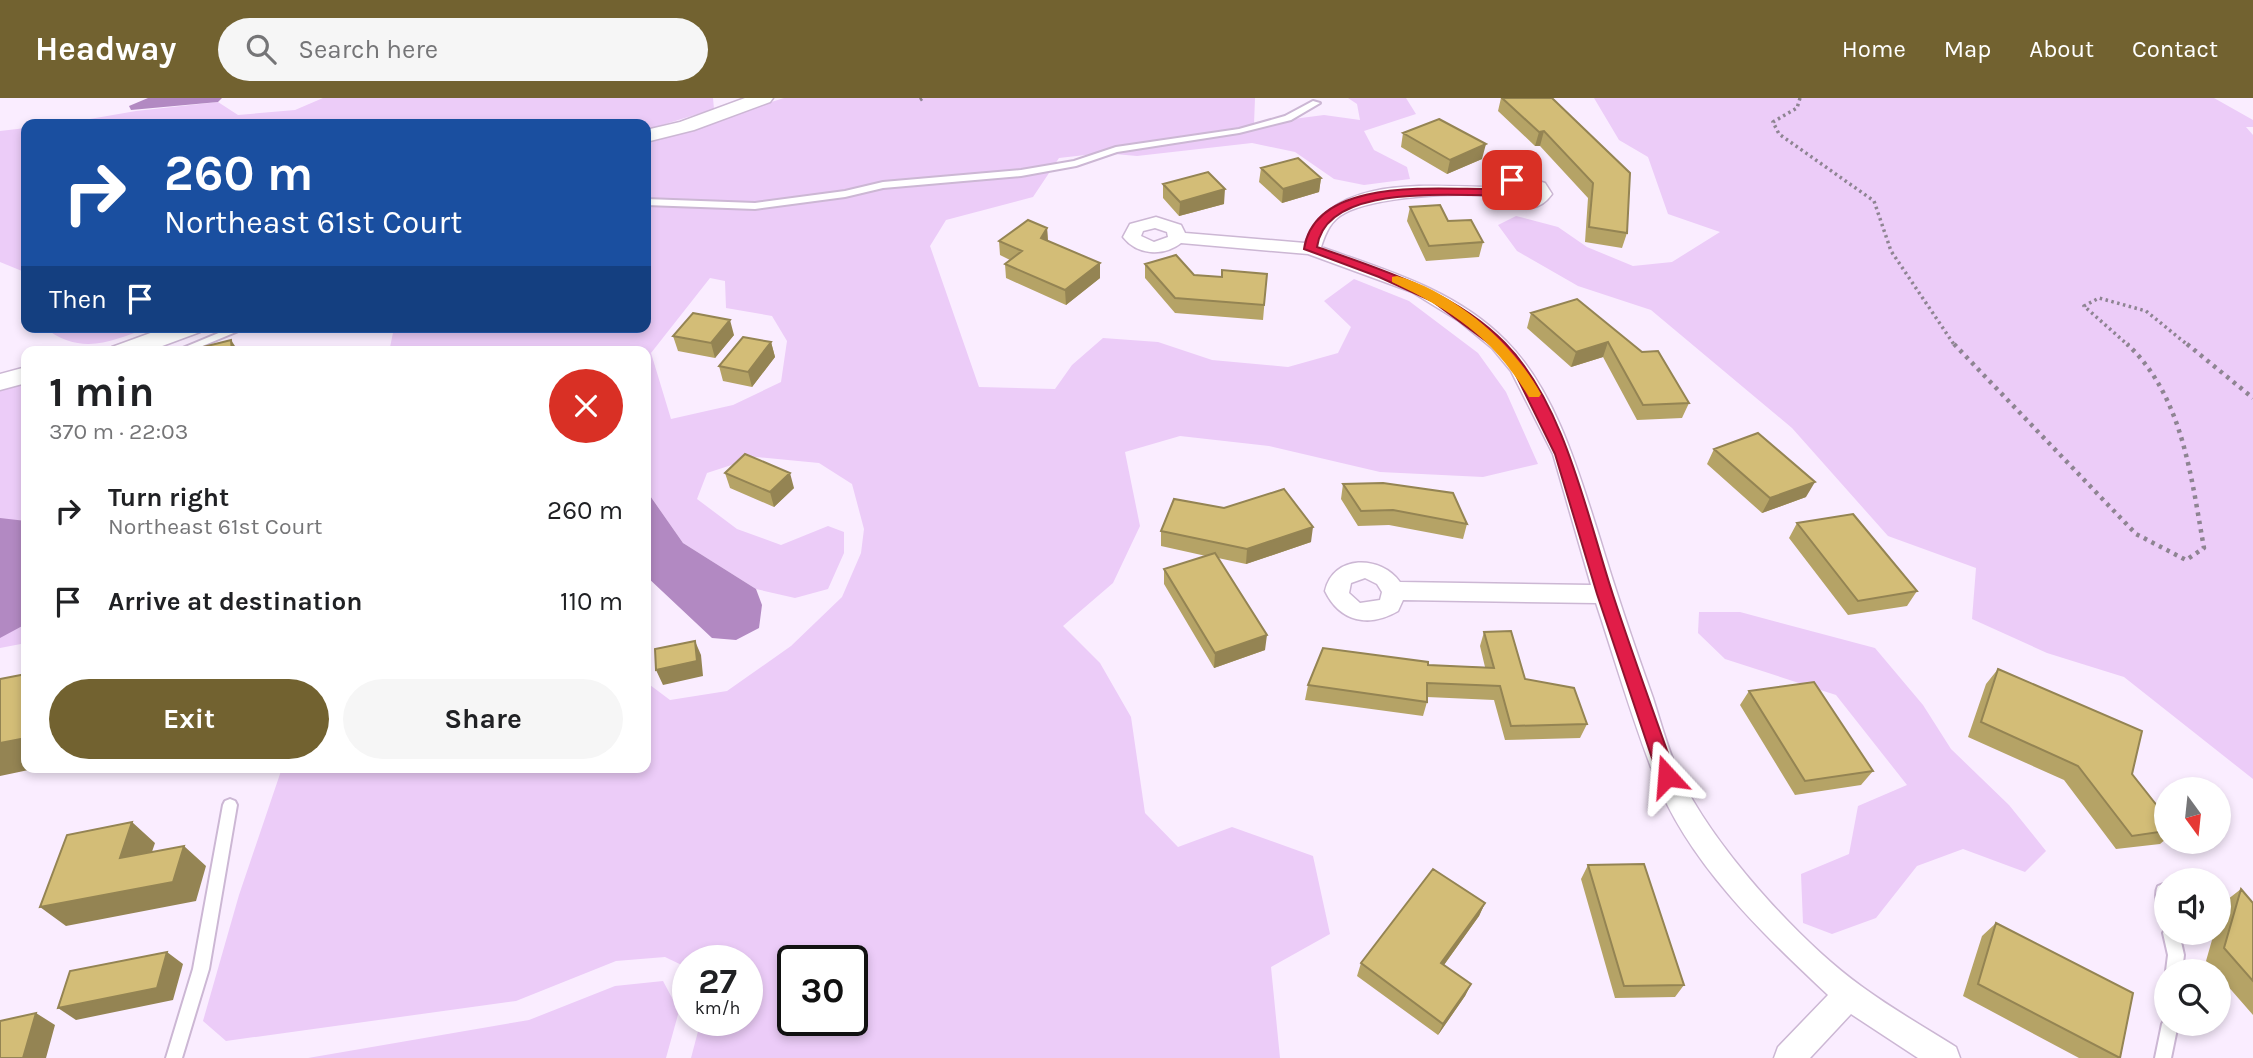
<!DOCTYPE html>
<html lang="en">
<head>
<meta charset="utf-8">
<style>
	body { margin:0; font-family:Karla,sans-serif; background:#f6f6f6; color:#202124; height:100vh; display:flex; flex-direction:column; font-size:26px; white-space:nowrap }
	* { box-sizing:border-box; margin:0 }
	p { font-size:23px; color:#757577 }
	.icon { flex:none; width:38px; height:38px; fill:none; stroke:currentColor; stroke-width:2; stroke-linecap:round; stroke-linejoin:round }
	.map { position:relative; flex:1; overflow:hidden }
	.details { position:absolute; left:21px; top:248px; width:630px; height:427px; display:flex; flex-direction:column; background:#fff; border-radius:14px; box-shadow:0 4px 10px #0003 }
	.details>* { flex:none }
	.top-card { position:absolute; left:21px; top:21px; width:630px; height:214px; border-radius:14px; box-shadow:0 4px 10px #0003; background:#1a4fa0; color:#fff; overflow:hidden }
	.needle { width:46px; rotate:165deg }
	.controls { position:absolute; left:2154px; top:679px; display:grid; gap:14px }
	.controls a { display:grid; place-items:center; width:77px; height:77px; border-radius:50%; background:#fff; box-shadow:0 4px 10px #0003; font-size:35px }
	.speed { position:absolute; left:672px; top:847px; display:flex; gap:14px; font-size:35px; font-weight:700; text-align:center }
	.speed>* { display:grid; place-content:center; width:91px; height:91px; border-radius:50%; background:#fff; box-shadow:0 4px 10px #0003; line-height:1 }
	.speed small { font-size:18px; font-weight:400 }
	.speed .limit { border:4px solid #111; border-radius:10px; background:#fff; color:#111 }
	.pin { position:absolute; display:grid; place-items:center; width:60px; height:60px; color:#fff; margin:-30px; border-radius:14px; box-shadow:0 4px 10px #0006 }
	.me { position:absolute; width:77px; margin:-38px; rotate:341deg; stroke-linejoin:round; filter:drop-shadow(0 0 5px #0008) }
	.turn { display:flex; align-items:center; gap:24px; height:147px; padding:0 28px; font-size:32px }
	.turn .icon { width:91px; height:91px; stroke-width:2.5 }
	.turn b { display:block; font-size:49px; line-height:60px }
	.then { display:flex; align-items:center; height:66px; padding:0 28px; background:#0003; gap:14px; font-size:26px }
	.round { display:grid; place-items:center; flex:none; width:74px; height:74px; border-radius:37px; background:#f6f6f6 }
	.headline { display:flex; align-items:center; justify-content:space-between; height:119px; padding:0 28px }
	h1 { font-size:42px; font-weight:700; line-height:52px }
	.button { display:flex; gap:14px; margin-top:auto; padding:14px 28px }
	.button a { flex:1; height:80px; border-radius:42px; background:#726230; color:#fff; font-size:28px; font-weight:700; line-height:80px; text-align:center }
	.button a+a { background:#f6f6f6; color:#202124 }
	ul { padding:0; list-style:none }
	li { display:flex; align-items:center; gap:21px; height:91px; padding:0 28px }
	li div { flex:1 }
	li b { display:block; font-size:26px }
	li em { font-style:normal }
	header { display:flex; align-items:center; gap:42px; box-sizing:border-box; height:98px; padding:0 35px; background:#726230; color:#fff }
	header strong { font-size:33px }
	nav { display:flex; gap:38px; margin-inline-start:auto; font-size:24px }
	.search { width:490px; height:63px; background:#f6f6f6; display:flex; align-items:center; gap:18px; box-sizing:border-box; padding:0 24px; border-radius:38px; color:#757577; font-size:26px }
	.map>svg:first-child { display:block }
</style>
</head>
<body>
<header>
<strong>Headway</strong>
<div class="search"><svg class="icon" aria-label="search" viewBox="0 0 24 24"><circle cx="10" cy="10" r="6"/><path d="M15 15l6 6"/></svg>Search here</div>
<nav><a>Home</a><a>Map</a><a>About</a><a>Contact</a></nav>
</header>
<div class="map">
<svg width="2253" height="960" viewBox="0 0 2253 960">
	<rect width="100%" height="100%" fill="#faedff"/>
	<!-- green -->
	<path fill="#ecccf8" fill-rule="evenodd" d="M 323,0 L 713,0 L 714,11 L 646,32 L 646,26 L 61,26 L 136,13 L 218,4 L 238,17 L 295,12 Z
		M 784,0 L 1255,0 L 1254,26 L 1324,17 L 1360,22 L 1357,6 L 1348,0 L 1406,0 L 1416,16 L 1364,33 L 1374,52 L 1407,69 L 1410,81 L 1364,87 L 1334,81 L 1295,54 L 1252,45 L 1137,58 L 1103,55 L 1059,60 L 1033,99 L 946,122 L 930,148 L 979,289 L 1055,291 L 1072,267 L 1103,240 L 1158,244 L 1212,262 L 1288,269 L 1338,255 L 1351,229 L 1324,203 L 1354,181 L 1409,203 L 1478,255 L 1506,294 L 1538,366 L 1483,379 L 1380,374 L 1269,348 L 1180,338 L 1125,354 L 1140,428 L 1113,485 L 1063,528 L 1100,565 L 1131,619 L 1145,715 L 1178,749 L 1232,729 L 1313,758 L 1330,836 L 1271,869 L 1280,960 L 691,960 L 701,922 L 747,922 L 747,863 L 688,863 L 688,870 L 665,859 L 616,863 L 516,903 L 226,943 L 203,923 L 239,797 L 282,670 L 646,670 L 646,584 L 670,602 L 727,593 L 791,548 L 842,499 L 861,455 L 864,431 L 852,386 L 819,365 L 756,359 L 707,375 L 697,401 L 737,431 L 781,447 L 828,428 L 844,434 L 844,455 L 828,491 L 795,500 L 756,491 L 683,445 L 646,392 L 646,254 L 389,254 L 394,230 L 402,229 L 646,229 L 646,44 ZM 710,180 L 725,183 L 726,210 L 772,218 L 787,243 L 781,284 L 733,307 L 671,321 L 651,255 ZM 793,863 L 852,863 L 852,922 L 793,922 Z
		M 1594,0 L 2214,0 L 2253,22 L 2253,29 L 2246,29 L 2253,37 L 2253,681 L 2124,579 L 2047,555 L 1972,521 L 1976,470 L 1888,438 L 1792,330 L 1651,212 L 1578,188 L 1517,153 L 1498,127 L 1516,118 L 1558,129 L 1587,149 L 1633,168 L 1672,164 L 1720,134 L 1668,116 L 1648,59 L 1619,42 Z
		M 26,30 L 26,192 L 22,173 L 0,164 L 0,33 Z
		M 43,229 L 152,229 C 109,243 84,259 43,229 Z
		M 26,285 L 26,545 L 0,550 L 0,291 Z
		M 1699,514 L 1740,514 L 1875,550 L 1923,607 L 1951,651 L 2009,707 L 2046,753 L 2025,774 L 1963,751 L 1917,768 L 1876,820 L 1832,836 L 1803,825 L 1801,776 L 1849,756 L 1858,708 L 1907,687 L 1836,597 L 1725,561 L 1698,535 Z
		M 663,883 L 679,913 L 666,960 L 308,960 L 529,922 L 615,888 Z"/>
	<!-- water -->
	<path fill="#b289c2" d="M 148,0 L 222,0 L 218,4 L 131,12 L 129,8 Z
		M 646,392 L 683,445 L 756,491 L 762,507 L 759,530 L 736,542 L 712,540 L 646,478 Z
		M 0,420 L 26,423 L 26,526 L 0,540 Z"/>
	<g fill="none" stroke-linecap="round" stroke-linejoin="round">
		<!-- service casing -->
		<g stroke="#ccb7d4" stroke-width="4">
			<path id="service" d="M 1313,3 L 1320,5 L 1291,22 L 1239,35 L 1117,54 L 1076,68 L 1021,78 L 883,90 L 845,99 L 755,111 L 646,107 L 646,101 L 755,105 L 845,93 L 883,84 L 1021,72 L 1074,63 L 1116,49 L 1239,31 L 1285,18 Z
				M 233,229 L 248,229 L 188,254 L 173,254 Z
				M 230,701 L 235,703 L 237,707 L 209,871 L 182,960 L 166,960 L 193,871 L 223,707 L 225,703 Z
				M 2163,786 L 2166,787 L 2166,819 L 2161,817 C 2157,809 2154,796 2158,788 Z
				M 2166,830 L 2166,835 L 2179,835 L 2184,857 L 2182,873 L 2166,873 L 2168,857 L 2163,835 Z
				M 2166,919 L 2166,926 L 2178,926 L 2171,960 L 2155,960 L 2162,926 Z"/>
		</g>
		<!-- minor casing -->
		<g stroke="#ccb7d4" stroke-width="3">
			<path id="minor" d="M 1519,77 L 1545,85 L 1552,96 C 1533,122 1516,103 1494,99 C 1461,93 1374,99 1345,115 C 1331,122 1326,134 1321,149 C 1386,172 1456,192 1506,243 C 1556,293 1579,375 1600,441 C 1616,494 1634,547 1653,600 C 1661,625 1668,652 1679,676 C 1712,747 1798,842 1861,888 C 1891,910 1924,929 1956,949 L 1960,960 L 1918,960 L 1851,916 L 1810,960 L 1774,960 L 1778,949 L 1828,897 C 1761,834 1688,765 1654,677 C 1632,621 1615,562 1596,505 L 1403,502 L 1398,513 C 1369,530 1340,524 1325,493 C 1333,456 1381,457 1400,484 L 1591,487 L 1553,356 L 1511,273 L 1492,250 L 1459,223 L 1412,194 L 1308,156 L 1181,145 C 1163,159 1137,157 1123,139 L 1130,126 L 1156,119 L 1181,127 L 1185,135 L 1305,145 C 1332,75 1432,89 1493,89 L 1496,83 ZM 1518,87 L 1533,91 L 1535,95 L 1523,99 L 1509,93 L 1510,89 ZM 1155,130 L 1167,134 L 1168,139 L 1154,144 L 1141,138 L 1143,133 ZM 1365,480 L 1377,486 L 1382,494 L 1380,502 L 1360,505 L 1349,495 L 1351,485 Z"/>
		</g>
		<!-- tertiary casing -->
		<g stroke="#ccb7d4" stroke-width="3">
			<path id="tertiary" d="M 745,0 L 773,0 L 770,4 L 694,32 L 646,44 L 646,32 L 680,24 Z
				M 167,229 L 203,229 L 200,234 L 146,254 L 109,254 L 112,249 Z
				M 26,269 L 26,285 L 0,292 L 0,276 Z"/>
		</g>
		<!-- path-far1 -->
		<path stroke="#8e8492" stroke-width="3.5" stroke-dasharray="2.5 3.5" stroke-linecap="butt" d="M 1800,0 L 1797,10 L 1773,24 L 1779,36 L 1874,103 L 1891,153 L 1955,248
			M 920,2 L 923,0
			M 2129,248 L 2084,208 L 2099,200 L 2146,213 L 2189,248"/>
		<!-- path -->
		<path stroke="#8e8492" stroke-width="4.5" stroke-dasharray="3.5 5" stroke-linecap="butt" d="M 1954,246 L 2136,436 L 2186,462 L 2204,450 C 2191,379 2183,298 2127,246
			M 2187,246 L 2253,300"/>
		<!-- service -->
		<use href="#service" fill="#fff" fill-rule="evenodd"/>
		<!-- minor -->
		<use href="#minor" fill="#fff" fill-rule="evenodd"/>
		<!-- tertiary -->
		<use href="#tertiary" fill="#fff" fill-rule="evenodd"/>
	</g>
	<!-- wall -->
	<path fill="#b5a366" d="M 1501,0 L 1552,0 L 1627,135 L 1622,150 L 1585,144 L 1588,100 L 1540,48 L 1535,48 L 1498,13 Z
		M 1403,35 L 1482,61 L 1447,76 L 1401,49 Z
		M 1261,70 L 1321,80 L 1319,94 L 1282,105 L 1259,84 Z
		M 1163,86 L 1224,106 L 1179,118 L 1163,100 Z
		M 1410,109 L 1448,123 L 1483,144 L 1479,159 L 1426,163 L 1407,123 Z
		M 1047,130 L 1048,143 L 1100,180 L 1066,207 L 1006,180 L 1005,166 L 1010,162 L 1000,157 L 999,143 Z
		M 1145,166 L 1194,177 L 1222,179 L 1267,176 L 1263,222 L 1175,215 L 1145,180 Z
		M 1577,201 L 1689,305 L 1682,320 L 1637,322 L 1603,259 L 1571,269 L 1527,230 L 1531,215 Z
		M 734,237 L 715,260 L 678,253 L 673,238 Z
		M 771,244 L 775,259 L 752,289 L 723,283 L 719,268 Z
		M 1714,351 L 1806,399 L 1762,415 L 1707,366 Z
		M 725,375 L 794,390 L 774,409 L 730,390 Z
		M 1343,386 L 1467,426 L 1463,441 L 1389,427 L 1358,428 L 1341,401 Z
		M 1797,425 L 1917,493 L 1907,508 L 1848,517 L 1789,440 Z
		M 1161,433 L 1311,444 L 1246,466 L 1218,460 L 1265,552 L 1214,570 L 1164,486 L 1164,471 L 1206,458 L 1161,448 Z
		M 1484,534 L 1525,581 L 1587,626 L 1580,640 L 1505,642 L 1494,602 L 1427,599 L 1427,604 L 1423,618 L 1305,602 L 1308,587 L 1428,567 L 1485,569 L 1480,548 Z
		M 1998,571 L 2132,676 L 2166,719 L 2166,741 L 2160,746 L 2116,751 L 2064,682 L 1968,639 L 1986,586 Z
		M 1749,593 L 1873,673 L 1861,687 L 1795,697 L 1740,607 Z
		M 1588,767 L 1684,887 L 1675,899 L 1615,900 L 1581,781 Z
		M 2241,791 L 2253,805 L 2253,917 L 2219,878 L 2219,873 L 2215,873 L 2206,863 L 2214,835 L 2219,835 L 2219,817 L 2223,805 Z
		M 1485,805 L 1479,818 L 1444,867 L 1471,886 L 1465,898 L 1438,937 L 1357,878 L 1361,865 Z
		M 1996,825 L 2120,960 L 2079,960 L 1963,898 L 1982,838 Z"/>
	<!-- shaded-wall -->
	<path fill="#948453" d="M 1544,33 L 1540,48 L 1535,48 L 1539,34 Z
		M 1486,46 L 1482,61 L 1447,76 L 1450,62 Z
		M 1321,80 L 1319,94 L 1282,105 L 1283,91 Z
		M 1225,91 L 1224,106 L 1179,118 L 1180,104 Z
		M 1047,130 L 1048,145 L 1041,140 Z
		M 1100,165 L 1100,180 L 1066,207 L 1065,192 Z
		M 730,222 L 734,237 L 715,260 L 711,245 Z
		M 231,242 L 239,254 L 232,254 Z
		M 771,244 L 775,259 L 752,289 L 748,274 Z
		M 1608,244 L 1603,259 L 1571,269 L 1576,254 Z
		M 790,375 L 794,390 L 774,409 L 770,394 Z
		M 1815,384 L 1806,399 L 1762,415 L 1770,400 Z
		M 1313,429 L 1311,444 L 1246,466 L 1247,451 Z
		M 1267,537 L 1265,552 L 1214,570 L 1215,555 Z
		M 695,543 L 701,557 L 703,578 L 663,587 L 656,572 Z
		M 26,640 L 26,670 L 38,670 L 0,678 L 0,645 Z
		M 132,724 L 155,745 L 143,780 L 120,760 Z
		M 184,748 L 206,768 L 196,803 L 66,828 L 40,809 Z
		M 1485,805 L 1479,818 L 1436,878 L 1441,865 Z
		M 167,854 L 183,866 L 173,902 L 76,922 L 58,910 Z
		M 1471,886 L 1465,898 L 1438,937 L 1443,926 Z
		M 36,915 L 55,927 L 46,960 L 23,960 Z"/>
	<!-- building -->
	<path fill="#d3bd77" stroke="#948453" stroke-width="2" d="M 1502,0 L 1552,0 L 1630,75 L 1627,135 L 1589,129 L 1593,85 L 1544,33 L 1539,34 Z
		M 1439,21 L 1486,46 L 1450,62 L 1403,35 Z
		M 1298,60 L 1321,80 L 1283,91 L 1261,70 Z
		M 1208,74 L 1225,91 L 1180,104 L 1163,86 Z
		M 1440,107 L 1448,123 L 1471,122 L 1483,144 L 1429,148 L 1410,109 Z
		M 1028,122 L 1047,130 L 1041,140 L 1100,165 L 1065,192 L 1005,166 L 1022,153 L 999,143 Z
		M 1176,157 L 1194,177 L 1222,179 L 1222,172 L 1267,176 L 1264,207 L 1175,200 L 1145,166 Z
		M 1577,201 L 1642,254 L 1658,253 L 1689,305 L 1643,307 L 1608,244 L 1576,254 L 1531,215 Z
		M 693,215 L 730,222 L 711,245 L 673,238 Z
		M 743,239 L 771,244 L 748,274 L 719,268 Z
		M 231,242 L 232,254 L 187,254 L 187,253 Z
		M 1758,335 L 1815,384 L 1770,400 L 1714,351 Z
		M 745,356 L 790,375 L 770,394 L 725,375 Z
		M 1383,385 L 1453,395 L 1467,426 L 1393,412 L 1361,413 L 1343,386 Z
		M 1284,391 L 1313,429 L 1247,451 L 1161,433 L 1174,401 L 1224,410 Z
		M 1853,416 L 1917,493 L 1858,503 L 1797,425 Z
		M 1215,455 L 1267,537 L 1215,555 L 1164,471 Z
		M 1511,533 L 1525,581 L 1574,590 L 1587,626 L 1511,628 L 1500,588 L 1427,585 L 1427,604 L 1308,587 L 1323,550 L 1428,564 L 1428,567 L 1494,570 L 1484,534 Z
		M 695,543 L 697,563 L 656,572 L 655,551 Z
		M 1998,571 L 2142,633 L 2132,676 L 2166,719 L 2166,733 L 2132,738 L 2078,668 L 1981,624 Z
		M 26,576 L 26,640 L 0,645 L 0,581 Z
		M 1814,584 L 1873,673 L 1805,683 L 1749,593 Z
		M 132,724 L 120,760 L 184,748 L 173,784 L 40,809 L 67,737 Z
		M 1644,766 L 1684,887 L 1624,888 L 1588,767 Z
		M 1433,771 L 1485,805 L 1441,865 L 1471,886 L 1443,926 L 1361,865 Z
		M 2241,791 L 2253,805 L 2253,883 L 2224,850 Z
		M 1996,825 L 2133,895 L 2120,960 L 1978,886 Z
		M 167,854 L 157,890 L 58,910 L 70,873 Z
		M 36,915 L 23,960 L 0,960 L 0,923 Z"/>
	<!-- route -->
	<path fill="#e11d48" stroke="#92132f" stroke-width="2" d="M 1508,80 L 1518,82 L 1501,97 C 1452,99 1326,84 1317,149 C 1381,171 1457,195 1505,245 C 1565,306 1587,418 1613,497 C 1633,558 1655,618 1676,678 L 1667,686 L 1658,678 L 1597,496 L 1555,356 L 1514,273 L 1494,249 L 1432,203 L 1379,179 L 1304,151 C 1315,77 1440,92 1495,91 L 1498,84 Z"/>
	<!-- slow -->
	<path fill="#f59e0b" d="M 1397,178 C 1454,194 1513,245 1541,296 L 1539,299 L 1529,299 C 1493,240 1455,214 1392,184 L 1392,179 Z"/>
</svg>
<div class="controls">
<a><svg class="needle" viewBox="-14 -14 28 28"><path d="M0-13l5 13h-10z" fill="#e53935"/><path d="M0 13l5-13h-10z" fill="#757577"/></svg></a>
<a><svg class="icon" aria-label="sound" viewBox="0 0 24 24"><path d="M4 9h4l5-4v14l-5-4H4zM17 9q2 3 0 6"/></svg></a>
<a><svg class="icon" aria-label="search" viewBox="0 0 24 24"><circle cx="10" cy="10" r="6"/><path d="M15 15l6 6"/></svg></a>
</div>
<div class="speed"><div>27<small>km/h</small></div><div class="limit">30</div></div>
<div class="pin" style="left:1512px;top:82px;background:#d93025"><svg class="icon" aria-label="arrive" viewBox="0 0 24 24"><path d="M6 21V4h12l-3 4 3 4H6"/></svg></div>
<svg class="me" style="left:1667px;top:678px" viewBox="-20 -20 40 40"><path d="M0-17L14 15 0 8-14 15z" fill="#e11d48" stroke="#fff" stroke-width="4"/></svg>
<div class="top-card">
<div class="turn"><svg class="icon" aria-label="right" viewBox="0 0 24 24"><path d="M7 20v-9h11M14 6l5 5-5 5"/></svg><div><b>260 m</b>Northeast 61st Court</div></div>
<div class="then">Then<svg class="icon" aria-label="arrive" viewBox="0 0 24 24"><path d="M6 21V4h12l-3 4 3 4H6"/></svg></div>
</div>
<section class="details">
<div class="headline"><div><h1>1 min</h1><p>370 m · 22:03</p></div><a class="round" style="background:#d93025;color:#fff"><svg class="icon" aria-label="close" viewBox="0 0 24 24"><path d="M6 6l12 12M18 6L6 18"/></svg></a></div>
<ul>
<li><svg class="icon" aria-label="right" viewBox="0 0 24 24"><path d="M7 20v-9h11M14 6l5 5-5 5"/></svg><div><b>Turn right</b><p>Northeast 61st Court</p></div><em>260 m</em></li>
<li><svg class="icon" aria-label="arrive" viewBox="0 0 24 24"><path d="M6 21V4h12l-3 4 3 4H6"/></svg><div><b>Arrive at destination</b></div><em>110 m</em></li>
</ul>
<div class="button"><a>Exit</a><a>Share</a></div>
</section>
</div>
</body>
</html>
